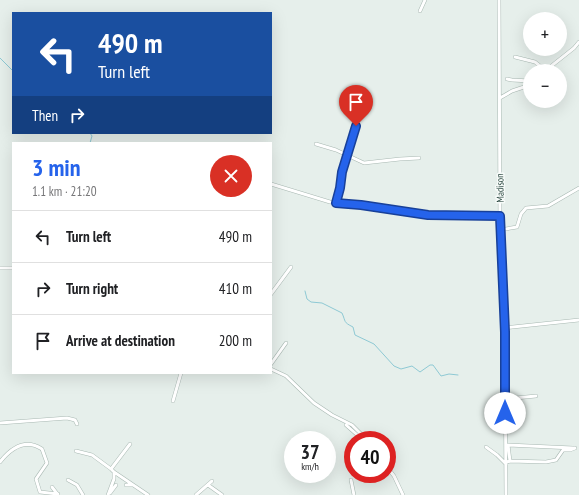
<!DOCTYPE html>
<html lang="en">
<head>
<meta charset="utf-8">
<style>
	body { margin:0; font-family:"PT Sans Narrow",sans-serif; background:#f2f2f2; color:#202124; height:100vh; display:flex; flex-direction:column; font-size:15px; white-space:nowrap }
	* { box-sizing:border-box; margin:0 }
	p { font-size:13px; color:#757577 }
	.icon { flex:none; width:22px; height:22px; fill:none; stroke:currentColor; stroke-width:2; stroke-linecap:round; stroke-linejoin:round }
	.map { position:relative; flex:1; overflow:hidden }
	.drawer { position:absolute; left:12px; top:142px; width:260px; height:232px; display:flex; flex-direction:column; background:#fff; border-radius:0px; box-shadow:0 4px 16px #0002 }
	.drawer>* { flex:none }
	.top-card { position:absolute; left:12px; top:12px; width:260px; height:122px; border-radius:0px; box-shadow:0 4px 16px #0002; background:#1a4fa0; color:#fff; overflow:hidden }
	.fabs { position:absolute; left:523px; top:12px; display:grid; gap:8px }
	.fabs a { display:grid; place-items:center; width:44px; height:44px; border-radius:50%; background:#fff; box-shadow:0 4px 16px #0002; font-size:20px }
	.speed { position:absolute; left:284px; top:431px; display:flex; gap:8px; font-size:20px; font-weight:700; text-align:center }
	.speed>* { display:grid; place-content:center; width:52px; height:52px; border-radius:50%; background:#fff; box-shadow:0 4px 16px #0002; line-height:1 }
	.speed small { font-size:10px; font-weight:400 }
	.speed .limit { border:6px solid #d22; background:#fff; color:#111 }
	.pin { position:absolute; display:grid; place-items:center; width:34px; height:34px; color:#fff; margin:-41px -17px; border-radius:50% 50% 50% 0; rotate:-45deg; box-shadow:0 0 4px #0007 }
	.pin .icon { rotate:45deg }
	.me { position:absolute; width:44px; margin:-22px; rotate:0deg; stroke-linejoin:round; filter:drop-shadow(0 0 3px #0008) }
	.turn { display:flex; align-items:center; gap:14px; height:84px; padding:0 20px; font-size:18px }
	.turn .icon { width:52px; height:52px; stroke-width:2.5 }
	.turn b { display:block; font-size:28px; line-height:34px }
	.then { display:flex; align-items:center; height:38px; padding:0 20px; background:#0003; gap:8px; font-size:15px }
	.round { display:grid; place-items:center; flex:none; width:42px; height:42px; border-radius:21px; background:#f2f2f2 }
	.headline { display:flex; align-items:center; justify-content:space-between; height:68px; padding:0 20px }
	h1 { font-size:24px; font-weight:700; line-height:30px; color:#2563eb }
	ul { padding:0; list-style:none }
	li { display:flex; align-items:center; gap:12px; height:52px; padding:0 20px; border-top:1px solid #e0e0e0 }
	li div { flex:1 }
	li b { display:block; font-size:15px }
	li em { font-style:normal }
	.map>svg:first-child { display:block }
</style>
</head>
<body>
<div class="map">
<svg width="579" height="495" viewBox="0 0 579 495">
	<rect width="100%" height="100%" fill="#e6efeb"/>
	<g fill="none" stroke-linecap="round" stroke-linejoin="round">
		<!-- stream -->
		<path stroke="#8ec9d4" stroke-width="1" d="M 0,58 L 13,71
			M 90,133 L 92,136 L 90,143
			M 305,291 L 307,299 L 311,302 L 322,303 L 342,313 C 346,322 343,322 353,327 L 355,335 L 374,344 L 394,366 L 401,369 L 412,366 L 420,372 L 430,365 L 433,365 L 441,376 L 449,374 L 458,375"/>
		<!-- minor casing -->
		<g stroke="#a8b8b2" stroke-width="4">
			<path id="minor" d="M 499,0 L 500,230 L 505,332 L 506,495
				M 420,11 L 425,0
				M 515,57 L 535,62 L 540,66 L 549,67
				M 545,71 L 574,48 L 579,42
				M 507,79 L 512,80 L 530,81
				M 500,98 L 512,91 L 527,86 L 530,84
				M 316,144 L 336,150 L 364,163 L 400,159 L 419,158
				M 271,184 L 330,202 L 361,205 L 428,215 L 500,216
				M 336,203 L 340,188 L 341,172 L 356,126
				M 500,230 L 517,227 L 521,214 L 526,208 L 548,206 L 579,188
				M 0,268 L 13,268
				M 271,294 L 291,267
				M 504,328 L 579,320
				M 271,364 L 286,343
				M 271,369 L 286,376 L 314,403 L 332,415 L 352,425 L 367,440
				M 505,399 L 536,396
				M 173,401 L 181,373
				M 0,423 L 67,418 L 75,420 L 77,424
				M 346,425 L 363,440
				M 486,447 L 497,455 L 505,463 L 510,461 L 546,462 L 556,460 L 563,450 L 570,450 L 575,448
				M 76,451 L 92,455 L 111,469 L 114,472 L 114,479 L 108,495
				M 510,461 L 508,445 L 573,448
				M 0,462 C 11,448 25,438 42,449 L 47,463 L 36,479 L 40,492 L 58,494
				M 387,467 L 394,476 L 403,495
				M 111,469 L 130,444
				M 114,472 L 148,495
				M 68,480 L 77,485 L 83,495
				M 351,480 L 354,495
				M 126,485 L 133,485
				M 208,485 L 222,495
				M 52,487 L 58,495
				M 110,493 L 116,485
				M 196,495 L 212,481"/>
		</g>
		<!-- minor -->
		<use href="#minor" stroke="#fff" stroke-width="3"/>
	</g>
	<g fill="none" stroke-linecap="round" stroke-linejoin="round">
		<!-- route casing -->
		<g stroke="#184099" stroke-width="10">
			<path id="route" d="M 356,126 L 342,172 L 340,188 L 336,203 L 361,205 L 428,215 L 500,216 L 505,332 L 505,413"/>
		</g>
		<!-- route -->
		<use href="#route" stroke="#2563eb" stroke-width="7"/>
	</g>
	<g text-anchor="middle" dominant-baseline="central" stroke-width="3" stroke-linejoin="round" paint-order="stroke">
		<!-- street labels -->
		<g font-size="10" fill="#24423a" stroke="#f7fbf9">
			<text transform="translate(500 188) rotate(-91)">Madison</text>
		</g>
	</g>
</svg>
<div class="fabs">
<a>+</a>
<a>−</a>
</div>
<div class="speed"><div>37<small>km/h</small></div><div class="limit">40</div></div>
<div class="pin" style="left:356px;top:126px;background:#d93025"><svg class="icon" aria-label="arrive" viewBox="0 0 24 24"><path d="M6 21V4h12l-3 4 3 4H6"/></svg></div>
<svg class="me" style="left:505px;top:413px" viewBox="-20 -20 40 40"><circle r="19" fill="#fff"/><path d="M0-13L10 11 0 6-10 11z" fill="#2563eb"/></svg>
<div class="top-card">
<div class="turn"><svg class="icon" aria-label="left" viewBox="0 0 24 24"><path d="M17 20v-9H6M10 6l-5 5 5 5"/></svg><div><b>490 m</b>Turn left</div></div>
<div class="then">Then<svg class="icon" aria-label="right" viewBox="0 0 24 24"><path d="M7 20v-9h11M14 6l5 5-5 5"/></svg></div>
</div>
<section class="drawer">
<div class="headline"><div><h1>3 min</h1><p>1.1 km · 21:20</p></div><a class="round" style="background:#d93025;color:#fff"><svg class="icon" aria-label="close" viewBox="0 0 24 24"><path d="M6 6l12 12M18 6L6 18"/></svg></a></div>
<ul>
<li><svg class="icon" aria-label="left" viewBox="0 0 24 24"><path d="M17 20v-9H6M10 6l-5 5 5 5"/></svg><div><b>Turn left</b></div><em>490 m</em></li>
<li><svg class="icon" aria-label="right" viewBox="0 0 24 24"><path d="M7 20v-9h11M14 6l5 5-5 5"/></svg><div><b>Turn right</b></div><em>410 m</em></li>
<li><svg class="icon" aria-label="arrive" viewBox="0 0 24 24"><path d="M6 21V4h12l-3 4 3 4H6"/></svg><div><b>Arrive at destination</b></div><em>200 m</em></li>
</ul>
</section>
</div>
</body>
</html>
